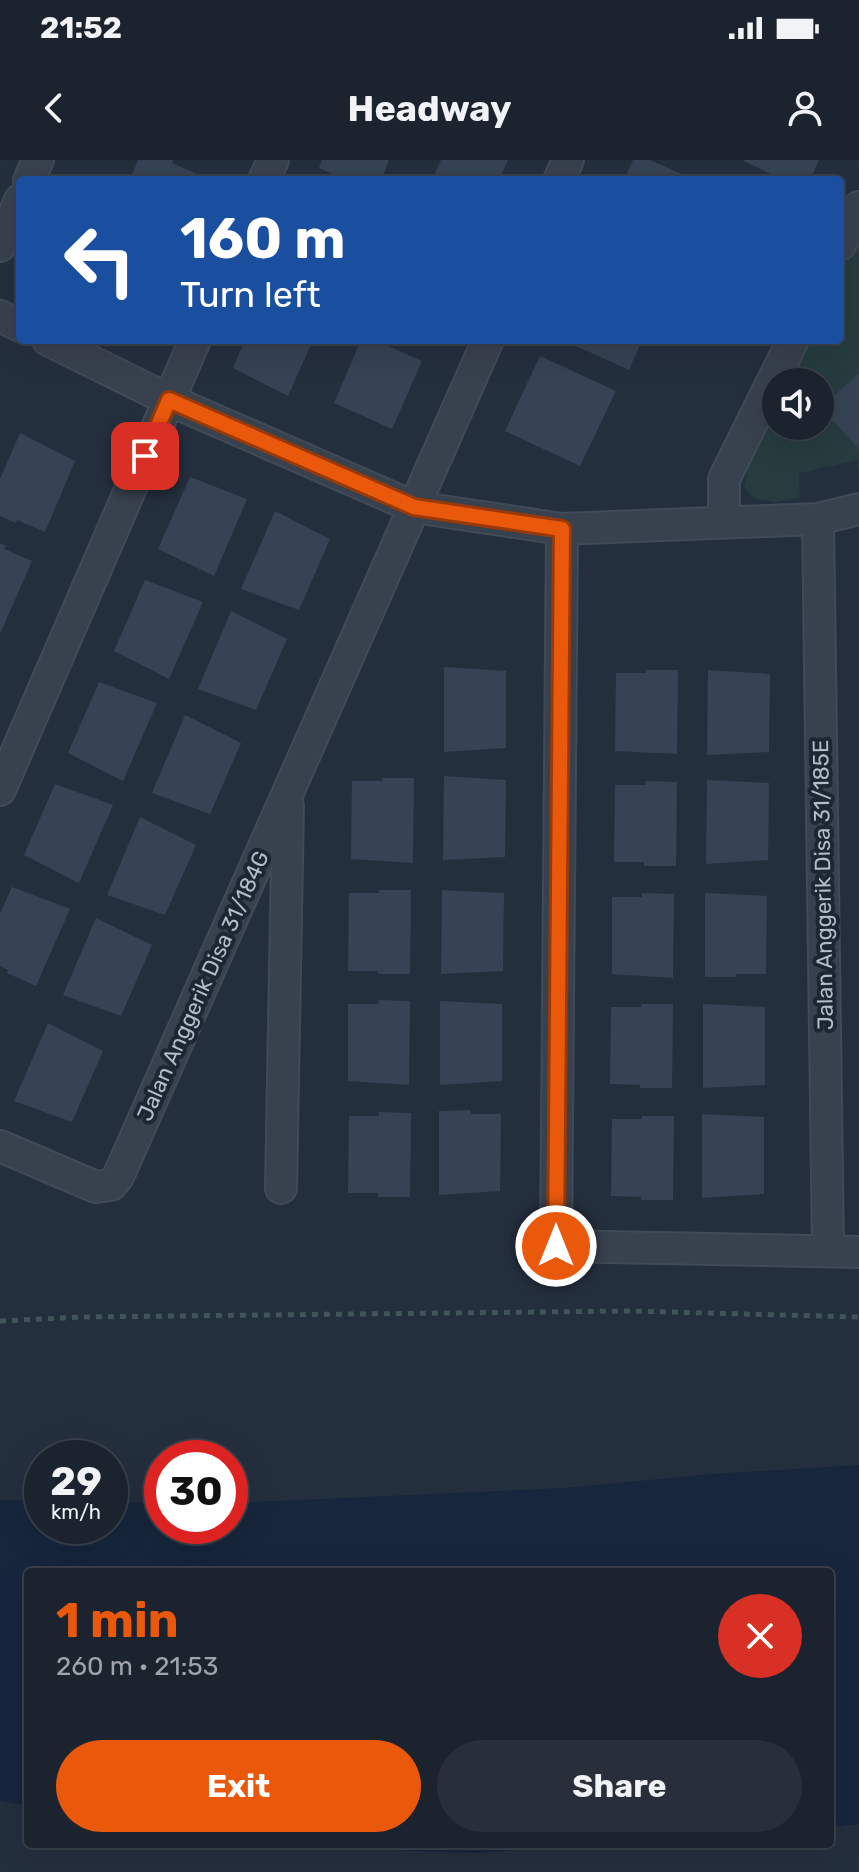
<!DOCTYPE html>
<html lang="en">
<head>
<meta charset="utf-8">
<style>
	body { margin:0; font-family:Rubik,sans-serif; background:#282f3a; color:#f1f3f6; height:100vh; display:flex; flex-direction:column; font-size:30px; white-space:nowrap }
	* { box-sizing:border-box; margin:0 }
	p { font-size:26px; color:#a0a4aa }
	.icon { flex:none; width:44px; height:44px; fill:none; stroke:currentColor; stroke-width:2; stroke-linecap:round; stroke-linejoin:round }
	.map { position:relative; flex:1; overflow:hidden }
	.details { position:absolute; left:24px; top:1408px; width:810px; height:280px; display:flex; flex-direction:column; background:#1b232e; border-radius:8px; box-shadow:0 8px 32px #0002,0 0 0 2px #39404a }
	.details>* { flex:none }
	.hud { position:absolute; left:16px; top:16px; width:828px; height:168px; border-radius:8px; box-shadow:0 8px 32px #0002,0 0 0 2px #39404a; background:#1a4fa0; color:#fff; overflow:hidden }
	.tools { position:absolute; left:762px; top:208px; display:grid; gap:16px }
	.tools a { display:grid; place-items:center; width:72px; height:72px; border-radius:50%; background:#1b232e; box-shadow:0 8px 32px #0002,0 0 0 2px #39404a; font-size:40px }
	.speed { position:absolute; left:24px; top:1280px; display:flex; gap:16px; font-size:40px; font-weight:700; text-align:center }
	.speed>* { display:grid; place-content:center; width:104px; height:104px; border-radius:50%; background:#1b232e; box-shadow:0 8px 32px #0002,0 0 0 2px #39404a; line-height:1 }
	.speed small { font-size:20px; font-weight:400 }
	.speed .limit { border:12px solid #d22; background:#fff; color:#111 }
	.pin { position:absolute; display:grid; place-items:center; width:68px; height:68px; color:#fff; margin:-34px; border-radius:16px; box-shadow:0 4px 12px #0006 }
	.me { position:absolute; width:88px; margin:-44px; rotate:0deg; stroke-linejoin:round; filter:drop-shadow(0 0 6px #0008) }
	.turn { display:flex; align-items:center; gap:28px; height:168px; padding:0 32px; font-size:36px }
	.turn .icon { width:104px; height:104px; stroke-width:2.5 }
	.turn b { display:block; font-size:56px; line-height:68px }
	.round { display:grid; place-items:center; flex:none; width:84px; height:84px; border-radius:42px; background:#282f3a }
	.head { display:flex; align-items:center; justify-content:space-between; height:136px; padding:0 32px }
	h1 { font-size:48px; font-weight:700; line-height:60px; color:#ea580c }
	.button { display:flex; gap:16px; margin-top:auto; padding:16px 32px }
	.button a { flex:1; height:92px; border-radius:48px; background:#ea580c; color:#fff; font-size:32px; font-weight:700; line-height:92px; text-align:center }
	.button a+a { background:#282f3a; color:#f1f3f6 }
	.status { display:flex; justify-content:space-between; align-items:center; height:56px; padding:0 40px; background:#1b232e; direction:ltr }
	.status svg { height:22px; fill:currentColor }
	header { display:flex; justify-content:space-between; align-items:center; height:104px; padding:0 32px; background:#1b232e; font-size:36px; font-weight:700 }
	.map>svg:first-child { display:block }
</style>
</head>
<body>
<div class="status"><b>21:52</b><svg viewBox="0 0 49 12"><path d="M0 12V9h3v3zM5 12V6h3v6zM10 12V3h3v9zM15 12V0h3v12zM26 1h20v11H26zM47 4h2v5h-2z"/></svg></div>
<header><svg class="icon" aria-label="back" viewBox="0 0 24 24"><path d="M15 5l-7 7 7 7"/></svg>Headway<svg class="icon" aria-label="person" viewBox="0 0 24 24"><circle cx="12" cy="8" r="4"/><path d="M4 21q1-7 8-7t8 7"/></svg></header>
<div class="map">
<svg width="859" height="1712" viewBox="0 0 859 1712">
	<rect width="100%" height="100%" fill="#242f3e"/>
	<!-- green -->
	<path fill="#263c3f" d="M 859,76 L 859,318 L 857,300 L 799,313 L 800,338 L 774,342 L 754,339 L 744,327 L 748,307 L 776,248 L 776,266 L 820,266 L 820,222 L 789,222 L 809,180 L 840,180 L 840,115 Z"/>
	<!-- water -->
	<path fill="#17263c" d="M 859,1305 L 859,1664 L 830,1667 L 830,1412 L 28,1412 L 28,1646 L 0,1641 L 0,1340 L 42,1341 L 42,1366 L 110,1366 L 110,1342 L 162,1343 L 162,1366 L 230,1366 L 230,1343 L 565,1328 L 712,1314 Z
		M 226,1684 L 602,1684 L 474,1693 Z"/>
	<!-- building -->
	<path fill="#364354" d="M 138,0 L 173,0 L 172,3 L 199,15 L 197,20 L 130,20 Z
		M 322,0 L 389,0 L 381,20 L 347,20 L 319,8 Z
		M 441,0 L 508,0 L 499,20 L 432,20 Z
		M 633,0 L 650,0 L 695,20 L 624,20 Z
		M 742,0 L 819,0 L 810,20 L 783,20 Z
		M 245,180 L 313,180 L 288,236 L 233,208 Z
		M 361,180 L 375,180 L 422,201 L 392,269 L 334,243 Z
		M 563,180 L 642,180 L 629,210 Z
		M 540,196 L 616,231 L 580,306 L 505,271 Z
		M 858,214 L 859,216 L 859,289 L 821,248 Z
		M 20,273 L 75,301 L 45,372 L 17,360 L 16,363 L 0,356 L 0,319 Z
		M 190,317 L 247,339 L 214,416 L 158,389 Z
		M 275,351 L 330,379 L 299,450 L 241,429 Z
		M 0,383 L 6,386 L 4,389 L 32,401 L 0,474 Z
		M 145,420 L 203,442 L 169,519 L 114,491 Z
		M 231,451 L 287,479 L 256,550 L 198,529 Z
		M 444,507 L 506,511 L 506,588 L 444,592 Z
		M 646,510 L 678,510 L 677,594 L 615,591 L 616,513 L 646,513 Z
		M 708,510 L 770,514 L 769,592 L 707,595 Z
		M 99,522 L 157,543 L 123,621 L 68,593 Z
		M 185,555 L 241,583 L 210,654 L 152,633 Z
		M 444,616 L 506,620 L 505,697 L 443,700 Z
		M 382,618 L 414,618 L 413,703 L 351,699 L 352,621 L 382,621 Z
		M 707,620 L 769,623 L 768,700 L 706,704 Z
		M 645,621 L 677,622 L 676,706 L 644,706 L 644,702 L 614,702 L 615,625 L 646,625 Z
		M 55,624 L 113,645 L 79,723 L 24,695 Z
		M 140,657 L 196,685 L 165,755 L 107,735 Z
		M 12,727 L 70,749 L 36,826 L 7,813 L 8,810 L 0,806 L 0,754 Z
		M 379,730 L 411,730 L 410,814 L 378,814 L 378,811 L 348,811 L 349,733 L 379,733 Z
		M 442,730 L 504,733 L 503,811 L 441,814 Z
		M 642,733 L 674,734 L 673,818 L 612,814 L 612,737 L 642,737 Z
		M 705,733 L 767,736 L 766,814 L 736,814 L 736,817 L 705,817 Z
		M 96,758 L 152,785 L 121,856 L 63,835 Z
		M 379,840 L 410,841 L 409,925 L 348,921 L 348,844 L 378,844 Z
		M 440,841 L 502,844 L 502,921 L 440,925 Z
		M 641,844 L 673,844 L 672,928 L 640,928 L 640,925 L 610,924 L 611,847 L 641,847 Z
		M 703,844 L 765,847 L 765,925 L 703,928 Z
		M 48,863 L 103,891 L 72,962 L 14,941 Z
		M 471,950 L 471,954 L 501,954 L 500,1031 L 439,1035 L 439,951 Z
		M 379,952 L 411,953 L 410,1037 L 378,1037 L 378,1033 L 348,1033 L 349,956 L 379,956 Z
		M 702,954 L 764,957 L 764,1034 L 702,1038 Z
		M 642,956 L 674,956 L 673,1040 L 641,1040 L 641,1037 L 611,1036 L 612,959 L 642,959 Z"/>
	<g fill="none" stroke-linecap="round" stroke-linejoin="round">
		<!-- minor casing -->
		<g stroke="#414a57" stroke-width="34">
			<path id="minor" d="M 29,20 L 38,0
				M 264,20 L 273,0
				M 559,20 L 568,0
				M 840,85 L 859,47
				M 0,86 L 20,40
				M 0,156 L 20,166
				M 48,180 L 169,240 L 414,347 L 562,369 L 818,359 L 859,349
				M 818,359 L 828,1091
				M 724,361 L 724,319 L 793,180
				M 562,369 L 556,1086 L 859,1092
				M 0,630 L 195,180
				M 0,986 L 96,1027 L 111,1025 L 118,1017 L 488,180
				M 281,1028 L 288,646"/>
		</g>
		<!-- path -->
		<path stroke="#3f5557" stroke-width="5" stroke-dasharray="6 6" stroke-linecap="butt" d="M 0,1161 L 83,1157 L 631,1151 L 859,1157"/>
		<!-- minor -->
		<use href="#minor" stroke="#38414e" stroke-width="30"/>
	</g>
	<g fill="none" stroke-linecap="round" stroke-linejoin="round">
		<!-- route casing -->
		<g stroke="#983908" stroke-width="20">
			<path id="route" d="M 145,296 L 169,240 L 414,347 L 562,369 L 556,1086"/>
		</g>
		<!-- route -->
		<use href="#route" stroke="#ea580c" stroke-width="14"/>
	</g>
	<g text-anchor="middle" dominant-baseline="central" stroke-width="8" stroke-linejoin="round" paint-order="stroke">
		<!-- street labels -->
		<g font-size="22" fill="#b4bcc9" stroke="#1d2633">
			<text transform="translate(823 725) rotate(-91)">Jalan Anggerik Disa 31/185E</text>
			<text transform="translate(203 826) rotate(-66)">Jalan Anggerik Disa 31/184G</text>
		</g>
	</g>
</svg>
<div class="tools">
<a><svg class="icon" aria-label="sound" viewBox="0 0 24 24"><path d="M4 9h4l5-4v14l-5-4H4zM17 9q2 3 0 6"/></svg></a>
</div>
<div class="speed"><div>29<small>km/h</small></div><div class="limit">30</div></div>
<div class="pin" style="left:145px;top:296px;background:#d93025"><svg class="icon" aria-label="arrive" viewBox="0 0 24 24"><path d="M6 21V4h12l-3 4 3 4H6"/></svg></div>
<svg class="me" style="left:556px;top:1086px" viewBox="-20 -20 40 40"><circle r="17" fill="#ea580c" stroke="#fff" stroke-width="3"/><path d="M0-11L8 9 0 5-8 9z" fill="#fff"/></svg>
<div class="hud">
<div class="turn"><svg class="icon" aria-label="left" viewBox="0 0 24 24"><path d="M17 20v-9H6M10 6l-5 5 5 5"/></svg><div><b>160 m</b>Turn left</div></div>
</div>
<section class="details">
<div class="head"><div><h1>1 min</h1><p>260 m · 21:53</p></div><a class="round" style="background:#d93025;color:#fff"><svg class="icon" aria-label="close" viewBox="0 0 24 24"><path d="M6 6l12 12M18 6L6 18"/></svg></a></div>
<div class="button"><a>Exit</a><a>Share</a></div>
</section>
</div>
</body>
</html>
